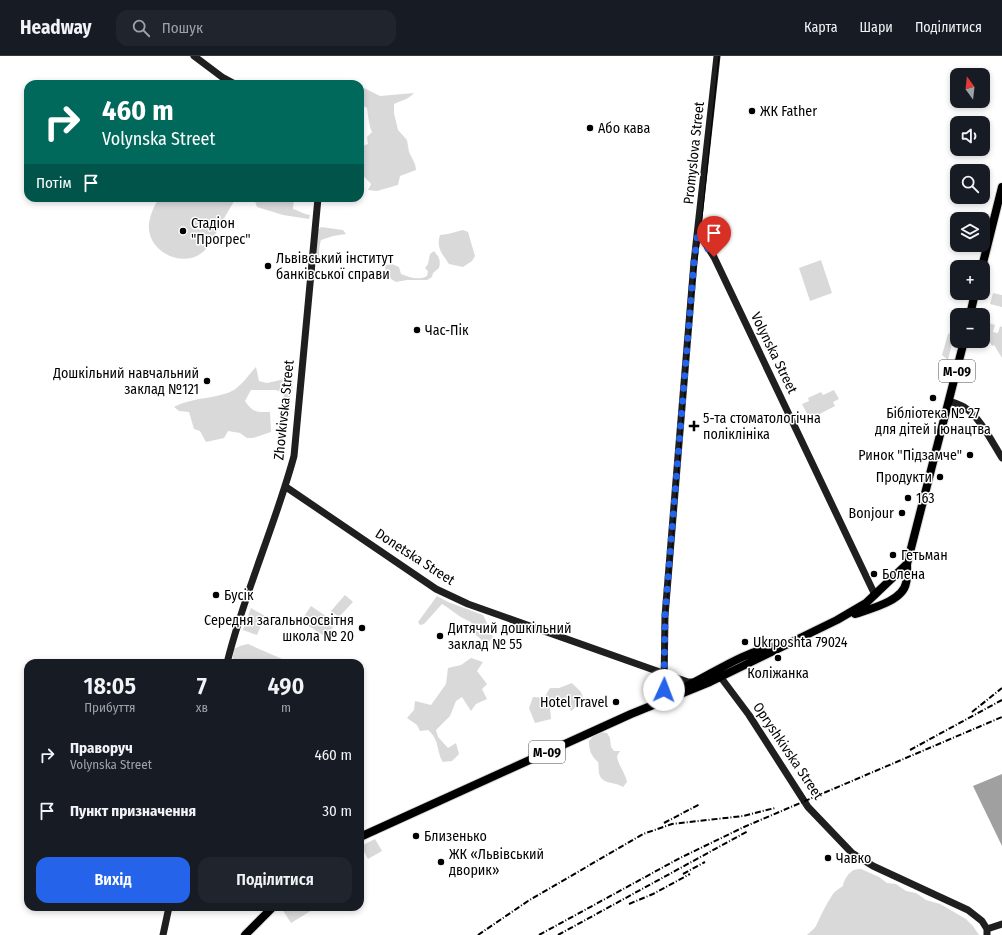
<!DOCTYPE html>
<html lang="uk">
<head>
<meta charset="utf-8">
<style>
	body { margin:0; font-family:"Fira Sans Condensed",sans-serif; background:#20242c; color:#f1f3f6; height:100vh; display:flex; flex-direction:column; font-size:15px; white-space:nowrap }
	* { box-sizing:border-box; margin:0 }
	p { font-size:13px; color:#9ea1a6 }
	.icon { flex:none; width:22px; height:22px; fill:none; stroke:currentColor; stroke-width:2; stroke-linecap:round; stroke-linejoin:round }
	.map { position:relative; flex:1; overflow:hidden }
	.panel { position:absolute; left:24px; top:603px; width:340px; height:252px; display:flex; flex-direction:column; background:#171b24; border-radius:12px; box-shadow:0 2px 6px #0003 }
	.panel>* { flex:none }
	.banner { position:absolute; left:24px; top:24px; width:340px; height:122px; border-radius:12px; box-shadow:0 2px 6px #0003; background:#00695c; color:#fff; overflow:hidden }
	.needle { width:26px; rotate:345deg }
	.controls { position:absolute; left:950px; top:12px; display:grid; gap:8px }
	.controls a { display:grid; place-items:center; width:40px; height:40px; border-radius:8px; background:#171b24; box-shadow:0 2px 6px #0003; font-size:20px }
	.pin { position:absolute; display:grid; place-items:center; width:34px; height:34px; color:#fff; margin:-41px -17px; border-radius:50% 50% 50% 0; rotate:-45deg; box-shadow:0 0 4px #0007 }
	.pin .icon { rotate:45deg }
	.me { position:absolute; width:44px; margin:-22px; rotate:2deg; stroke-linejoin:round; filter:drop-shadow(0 0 3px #0008) }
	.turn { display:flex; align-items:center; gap:14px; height:84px; padding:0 12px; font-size:18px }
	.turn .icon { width:52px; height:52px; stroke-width:2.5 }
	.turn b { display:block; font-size:28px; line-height:34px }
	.then { display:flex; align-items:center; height:38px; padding:0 12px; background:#0003; gap:8px; font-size:15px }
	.eta { display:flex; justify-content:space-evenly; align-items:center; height:68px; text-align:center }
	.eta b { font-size:24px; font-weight:600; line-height:28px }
	.primary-button { display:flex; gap:8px; margin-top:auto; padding:8px 12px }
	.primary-button a { flex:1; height:46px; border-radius:12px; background:#2563eb; color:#fff; font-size:16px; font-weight:600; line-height:46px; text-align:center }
	.primary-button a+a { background:#20242c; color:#f1f3f6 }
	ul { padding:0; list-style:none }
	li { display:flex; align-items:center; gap:12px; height:56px; padding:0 12px }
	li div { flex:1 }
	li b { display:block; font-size:15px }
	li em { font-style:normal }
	header { display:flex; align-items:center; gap:24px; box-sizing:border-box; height:56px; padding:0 20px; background:#171b24; border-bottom:1px solid #363941 }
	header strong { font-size:19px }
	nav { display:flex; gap:22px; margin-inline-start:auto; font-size:14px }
	.search { width:280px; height:36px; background:#20242c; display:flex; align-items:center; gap:10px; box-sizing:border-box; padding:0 14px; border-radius:12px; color:#9ea1a6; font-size:15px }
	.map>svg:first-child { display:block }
</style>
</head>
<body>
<header>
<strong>Headway</strong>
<div class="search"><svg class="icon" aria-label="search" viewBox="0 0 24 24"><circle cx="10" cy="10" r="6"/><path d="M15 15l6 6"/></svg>Пошук</div>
<nav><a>Карта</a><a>Шари</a><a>Поділитися</a></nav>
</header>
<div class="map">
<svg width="1002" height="879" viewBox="0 0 1002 879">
	<rect width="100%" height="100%" fill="#fff"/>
	<!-- green -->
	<path fill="#d9d9d9" d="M 360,30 L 380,40 L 414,37 C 408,44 402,44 394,48 L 394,57 L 398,74 L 407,84 L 409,96 L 415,108 L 416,114 L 400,120 L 398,129 L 377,135 L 368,134 L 371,128 L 360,116 L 360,91 L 368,88 L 367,81 L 372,76 C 369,71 368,58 367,52 L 360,48 Z
		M 159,142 L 236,142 C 229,154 222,165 216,177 C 212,183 209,191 204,195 C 184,214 146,196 149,168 C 150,159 154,150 159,142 Z
		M 257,142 L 294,142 L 293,153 C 300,155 303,158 310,159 L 309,163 L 283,159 L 257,151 L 255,145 Z
		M 321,171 L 343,174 L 346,178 L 333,180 L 321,184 C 318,193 320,200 318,208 L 313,207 L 316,176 Z
		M 463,174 L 468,176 L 475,200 L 472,205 L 463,211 L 449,208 C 442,197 436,193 440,179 L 448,178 Z
		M 434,195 C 439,201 441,204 439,212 L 433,217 L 432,221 L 427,224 L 407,224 L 396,226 L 391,223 L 385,212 L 386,209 L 392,208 L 399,211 L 401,218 C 409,221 419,225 427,220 L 428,215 L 425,212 L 428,208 L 430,198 Z
		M 821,204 L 832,237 L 810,245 L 799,212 Z
		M 993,237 L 1002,239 L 1002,251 L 990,248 Z
		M 983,265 L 995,269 L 993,276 L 998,277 L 1000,270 L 1002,271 L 1002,302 L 994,289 L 992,290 L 988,283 L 983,279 Z
		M 955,275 L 957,278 L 952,288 L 948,304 L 942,299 L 948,278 Z
		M 256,311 L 259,325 L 267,327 L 285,323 L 293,329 L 289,346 L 285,344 L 283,337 L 276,334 L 251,334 L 245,345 C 253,357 257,356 270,356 L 271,376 L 253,382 L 247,382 L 240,377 L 228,375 L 224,382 L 206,386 L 200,375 L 194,373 L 189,356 L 179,355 L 174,351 C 192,341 218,343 234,334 C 243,328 249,318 256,311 Z
		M 834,334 L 839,343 L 833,346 L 835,350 L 810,363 L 802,348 L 809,345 L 808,342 L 821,336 L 823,339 Z
		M 345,539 L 353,546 L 339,561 L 331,555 Z
		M 437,540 L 448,546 L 483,559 L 487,567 L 485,575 L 493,580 L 487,589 L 475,578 L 471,566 C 460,562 452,554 442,548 L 424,568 L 420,569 L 418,566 Z
		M 311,550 L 336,567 L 326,581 L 301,565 Z
		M 251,552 L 265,560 L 257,579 L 243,574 Z
		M 248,588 L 289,606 L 291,607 L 232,607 L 234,593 L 240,590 Z
		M 471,602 L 483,606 L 477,615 L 487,628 L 482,633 L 487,643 L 476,648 L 471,655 L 462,641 L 456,645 L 450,660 L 436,674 L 438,681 L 448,692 L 456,687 L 459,698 L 452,705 L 443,706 C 436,695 440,684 428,674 L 420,675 L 417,669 L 407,662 L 414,654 L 415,645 L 431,649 L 446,628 L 448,612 L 461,609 Z
		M 572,627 L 581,636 L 584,644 L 571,655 L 566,644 L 553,642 L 550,652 L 551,663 L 535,667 L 529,652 L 533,641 L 544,642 L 550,632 L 559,632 Z
		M 601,676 L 607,677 L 610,682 L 611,691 L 614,695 L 620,695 L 617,700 C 618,709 625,716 627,726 L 623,731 C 616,726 603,728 600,720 C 598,716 599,710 598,706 C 591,700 589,694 589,685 L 596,677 Z
		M 375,783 L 382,795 L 368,803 L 361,790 Z
		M 861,813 L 879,821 L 887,827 L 896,828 L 906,835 L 916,837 L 926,844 L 940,848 L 966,863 L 973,870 L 979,879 L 807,879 C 810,876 814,873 816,870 C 821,859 826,848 833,838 C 835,835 840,832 843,830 C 843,825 849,816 854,814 C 857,813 859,813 861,813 Z
		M 283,851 L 317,851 L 291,867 L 282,853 Z"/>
	<!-- water -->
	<path fill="#a0a0a0" d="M 1002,718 L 1002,790 L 973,730 Z"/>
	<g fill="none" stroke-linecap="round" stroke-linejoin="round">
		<!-- primary casing -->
		<g stroke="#dbdbdb" stroke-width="10">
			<path id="primary" d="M 982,211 L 1002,131
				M 970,259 L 975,237
				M 855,558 C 870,553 903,545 906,527 C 908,521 907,514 907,508 L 964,285
				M 683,632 C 714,617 743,596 776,590
				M 360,781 L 631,658 L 710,626 L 837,564 L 866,547 L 907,508
				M 245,879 L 273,851"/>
		</g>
		<!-- secondary -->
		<path stroke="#1f1f1f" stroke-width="7" d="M 194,0 L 222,21 L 235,28
			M 698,176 L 714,201 L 875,539
			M 949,345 C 955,347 959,348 964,351 C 980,361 992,386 1002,402
			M 286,431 L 436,533 L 468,548 L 688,626 L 695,626
			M 227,607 C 244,537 275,470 294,400 L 318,142
			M 715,621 L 718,621 L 722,623 L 749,659 L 808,751 L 852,797 L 873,810 L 968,854 L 982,865 L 987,873 L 987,879
			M 654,649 L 659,644 L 664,630 L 665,560 L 678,400 L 694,206 L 717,0
			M 987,873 L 1002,868
			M 163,879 L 169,851"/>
		<!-- primary -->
		<use href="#primary" stroke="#000" stroke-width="8"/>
		<!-- tram -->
		<path stroke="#000" stroke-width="1" d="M 360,784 L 519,710 L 651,651 L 657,648 L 662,642 L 666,625 L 666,562 L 695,217 L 700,181 L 719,0
			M 248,879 L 276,851"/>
		<!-- rail -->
		<path stroke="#000" stroke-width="2" stroke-dasharray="6 2 1 2" stroke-linecap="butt" d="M 972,656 L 1002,632
			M 910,694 L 1002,644
			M 664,767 L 700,748
			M 683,818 L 705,806
			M 629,848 L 653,838 L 690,818
			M 478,879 L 528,845 L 643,778 L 672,768 L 743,760 L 775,752
			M 539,879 L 680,802 L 744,771 L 1002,661
			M 558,879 L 748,775"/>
	</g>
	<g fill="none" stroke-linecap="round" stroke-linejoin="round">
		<!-- route -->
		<path stroke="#2563eb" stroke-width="7" stroke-dasharray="0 12.6" d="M 664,634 L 665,560 L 694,206 L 698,176 L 700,181 L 714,201"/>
	</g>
	<!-- markers -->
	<g fill="#000" stroke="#fff" stroke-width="1.5">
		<circle cx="752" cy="55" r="4"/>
		<circle cx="590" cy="72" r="4"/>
		<circle cx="183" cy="175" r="4"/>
		<circle cx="268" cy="210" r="4"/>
		<circle cx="417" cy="274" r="4"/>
		<circle cx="207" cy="325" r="4"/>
		<circle cx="933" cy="342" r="4"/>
		<path d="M692 364h4v4h4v4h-4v4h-4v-4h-4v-4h4z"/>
		<circle cx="970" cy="399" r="4"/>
		<circle cx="940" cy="421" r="4"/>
		<circle cx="908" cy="442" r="4"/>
		<circle cx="902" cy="457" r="4"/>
		<circle cx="893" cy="499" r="4"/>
		<circle cx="874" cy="518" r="4"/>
		<circle cx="216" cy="539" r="4"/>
		<circle cx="362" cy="572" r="4"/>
		<circle cx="440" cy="580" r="4"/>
		<circle cx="745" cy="586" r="4"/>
		<circle cx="778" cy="602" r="4"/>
		<circle cx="616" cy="646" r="4"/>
		<circle cx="416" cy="780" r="4"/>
		<circle cx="828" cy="802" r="4"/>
		<circle cx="441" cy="806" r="4"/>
	</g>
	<g text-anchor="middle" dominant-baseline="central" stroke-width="3" stroke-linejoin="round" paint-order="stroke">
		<!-- shield labels -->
		<g fill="#fff" stroke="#4c4c4c" stroke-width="1">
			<rect x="939" y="304" width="36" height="22" rx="3"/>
			<rect x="529" y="685" width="36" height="22" rx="3"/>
		</g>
		<g font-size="13" font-weight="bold" fill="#000">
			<text x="957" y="315">М-09</text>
			<text x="547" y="696">М-09</text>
		</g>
		<!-- poi labels -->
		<g font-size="14" fill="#000" stroke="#fff" text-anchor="start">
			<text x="760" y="55">ЖК Father</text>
			<text x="598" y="72">Або кава</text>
			<text x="191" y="167">Стадіон<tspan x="191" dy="16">"Прогрес"</tspan></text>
			<text x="276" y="202">Львівський інститут<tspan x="276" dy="16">банківської справи</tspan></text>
			<text x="425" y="274">Час-Пік</text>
			<text x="199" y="317" text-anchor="end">Дошкільний навчальний<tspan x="199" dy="16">заклад №121</tspan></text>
			<text x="933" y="357" text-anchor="middle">Бібліотека № 27<tspan x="933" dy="16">для дітей і юнацтва</tspan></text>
			<text x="703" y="362">5-та стоматологічна<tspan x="703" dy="16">поліклініка</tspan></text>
			<text x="962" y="399" text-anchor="end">Ринок "Підзамче"</text>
			<text x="932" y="421" text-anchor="end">Продукти</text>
			<text x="916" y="442">163</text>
			<text x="894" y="457" text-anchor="end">Bonjour</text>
			<text x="901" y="499">Гетьман</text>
			<text x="882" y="518">Болена</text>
			<text x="224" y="539">Бусік</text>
			<text x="354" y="564" text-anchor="end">Середня загальноосвітня<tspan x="354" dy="16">школа № 20</tspan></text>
			<text x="448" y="572">Дитячий дошкільний<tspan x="448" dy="16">заклад № 55</tspan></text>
			<text x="753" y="586">Ukrposhta 79024</text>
			<text x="778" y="617" text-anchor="middle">Коліжанка</text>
			<text x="608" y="646" text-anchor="end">Hotel Travel</text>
			<text x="424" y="780">Близенько</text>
			<text x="449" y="798">ЖК «Львівський<tspan x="449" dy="16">дворик»</tspan></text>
			<text x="836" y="802">Чавко</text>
		</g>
		<!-- street labels -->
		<g font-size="14" fill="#000" stroke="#fff">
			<text transform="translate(694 97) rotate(-84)">Promyslova Street</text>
			<text transform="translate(774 297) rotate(64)">Volynska Street</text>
			<text transform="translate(284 354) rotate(-84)">Zhovkivska Street</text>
			<text transform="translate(415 501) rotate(33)">Donetska Street</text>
			<text transform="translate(788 695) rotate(56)">Opryshkivska Street</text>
		</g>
	</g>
</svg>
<div class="controls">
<a><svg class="needle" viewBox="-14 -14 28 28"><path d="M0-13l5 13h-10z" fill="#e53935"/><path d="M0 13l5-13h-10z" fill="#9ea1a6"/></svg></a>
<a><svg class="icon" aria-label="sound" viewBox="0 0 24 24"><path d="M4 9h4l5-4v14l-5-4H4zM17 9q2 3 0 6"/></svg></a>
<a><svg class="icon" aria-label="search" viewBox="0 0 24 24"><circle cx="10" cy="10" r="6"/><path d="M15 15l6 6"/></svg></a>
<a><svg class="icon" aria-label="layers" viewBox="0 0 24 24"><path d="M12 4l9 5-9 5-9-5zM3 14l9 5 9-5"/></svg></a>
<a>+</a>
<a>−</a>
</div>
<div class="pin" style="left:714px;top:201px;background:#d93025"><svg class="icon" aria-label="arrive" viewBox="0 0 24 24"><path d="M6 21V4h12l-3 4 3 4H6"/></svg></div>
<svg class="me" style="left:664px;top:634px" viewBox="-20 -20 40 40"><circle r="19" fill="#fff"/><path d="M0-13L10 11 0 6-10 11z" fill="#2563eb"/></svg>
<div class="banner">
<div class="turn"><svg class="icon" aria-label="right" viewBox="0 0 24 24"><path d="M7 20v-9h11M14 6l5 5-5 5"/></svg><div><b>460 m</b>Volynska Street</div></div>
<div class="then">Потім<svg class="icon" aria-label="arrive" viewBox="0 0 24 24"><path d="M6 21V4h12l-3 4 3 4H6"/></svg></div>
</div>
<section class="panel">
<div class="eta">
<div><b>18:05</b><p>Прибуття</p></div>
<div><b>7</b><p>хв</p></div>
<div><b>490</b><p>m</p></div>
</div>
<ul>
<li><svg class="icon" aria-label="right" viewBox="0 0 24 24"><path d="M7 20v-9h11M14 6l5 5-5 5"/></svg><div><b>Праворуч</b><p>Volynska Street</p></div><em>460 m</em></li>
<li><svg class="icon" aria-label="arrive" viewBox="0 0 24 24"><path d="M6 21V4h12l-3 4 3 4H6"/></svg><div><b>Пункт призначення</b></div><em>30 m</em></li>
</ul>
<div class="primary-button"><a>Вихід</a><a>Поділитися</a></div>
</section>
</div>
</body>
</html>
